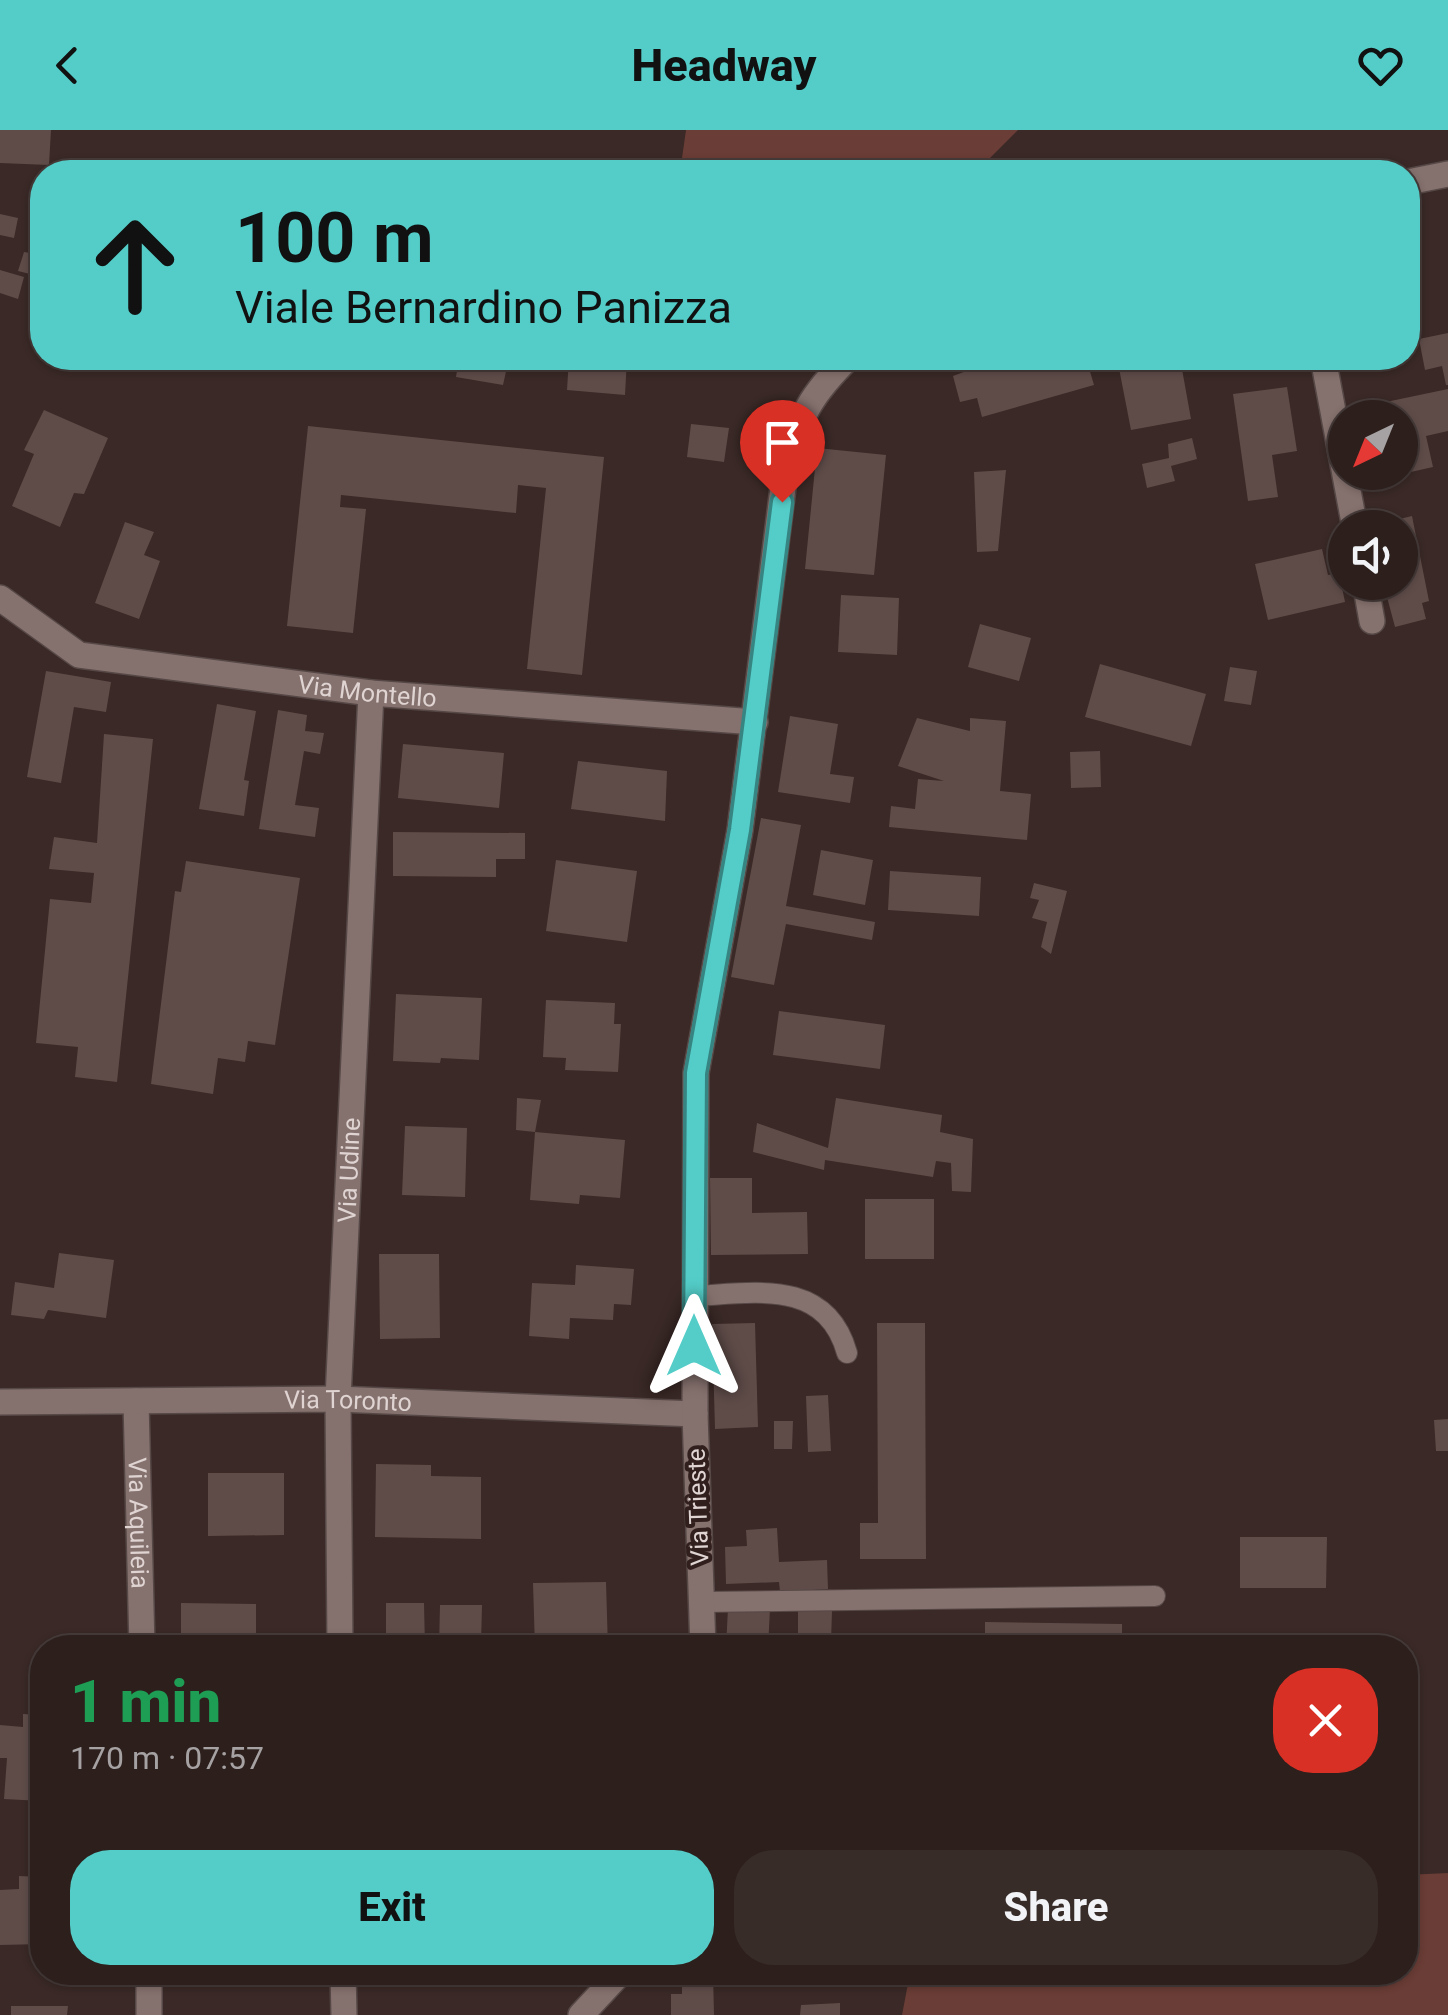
<!DOCTYPE html>
<html lang="en">
<head>
<meta charset="utf-8">
<style>
	body { margin:0; font-family:Roboto,sans-serif; background:#382c29; color:#f1f3f6; height:100vh; display:flex; flex-direction:column; font-size:38px; white-space:nowrap }
	* { box-sizing:border-box; margin:0 }
	p { font-size:32px; color:#a6a2a3 }
	.icon { flex:none; width:55px; height:55px; fill:none; stroke:currentColor; stroke-width:2; stroke-linecap:round; stroke-linejoin:round }
	.map { position:relative; flex:1; overflow:hidden }
	.side { position:absolute; left:30px; top:1505px; width:1388px; height:350px; display:flex; flex-direction:column; background:#2c1f1c; border-radius:40px; box-shadow:0 2px 8px #0004,0 0 0 2px #483d3b }
	.side>* { flex:none }
	.guide { position:absolute; left:30px; top:30px; width:1390px; height:210px; border-radius:40px; box-shadow:0 2px 8px #0004,0 0 0 2px #483d3b; background:#54cdc8; color:#111; overflow:hidden }
	.needle { width:65px; rotate:223deg }
	.tools { position:absolute; left:1328px; top:270px; display:grid; gap:20px }
	.tools a { display:grid; place-items:center; width:90px; height:90px; border-radius:50%; background:#2c1f1c; box-shadow:0 2px 8px #0004,0 0 0 2px #483d3b; font-size:50px }
	.pin { position:absolute; display:grid; place-items:center; width:85px; height:85px; color:#fff; margin:-102px -42px; border-radius:50% 50% 50% 0; rotate:-45deg; box-shadow:0 0 10px #0007 }
	.pin .icon { rotate:45deg }
	.me { position:absolute; width:110px; margin:-55px; rotate:0deg; stroke-linejoin:round; filter:drop-shadow(0 0 8px #0008) }
	.turn { display:flex; align-items:center; gap:35px; height:210px; padding:0 40px; font-size:45px }
	.turn .icon { width:130px; height:130px; stroke-width:2.5 }
	.turn b { display:block; font-size:70px; line-height:85px }
	.round { display:grid; place-items:center; flex:none; width:105px; height:105px; border-radius:40px; background:#382c29 }
	.headline { display:flex; align-items:center; justify-content:space-between; height:170px; padding:0 40px }
	h1 { font-size:60px; font-weight:800; line-height:75px; color:#1e9e55 }
	.cta { display:flex; gap:20px; margin-top:auto; padding:20px 40px }
	.cta a { flex:1; height:115px; border-radius:40px; background:#54cdc8; color:#111; font-size:40px; font-weight:800; line-height:115px; text-align:center }
	.cta a+a { background:#382c29; color:#f1f3f6 }
	header { display:flex; justify-content:space-between; align-items:center; height:130px; padding:0 40px; background:#54cdc8; color:#111; font-size:45px; font-weight:800 }
	.map>svg:first-child { display:block }
</style>
</head>
<body>
<header><svg class="icon" aria-label="back" viewBox="0 0 24 24"><path d="M15 5l-7 7 7 7"/></svg>Headway<svg class="icon" aria-label="heart" viewBox="0 0 24 24"><path d="M12 20l-8-8c-3-5 5-10 8-4 3-6 11-1 8 4z"/></svg></header>
<div class="map">
<svg width="1448" height="1885" viewBox="0 0 1448 1885">
	<rect width="100%" height="100%" fill="#3a2926"/>
	<!-- green -->
	<path fill="#6a3d36" d="M 686,0 L 1018,0 L 976,42 L 680,42 Z
		M 1448,1743 L 1448,1885 L 902,1885 L 910,1843 L 1405,1842 L 1405,1745 Z"/>
	<!-- building -->
	<path fill="#5f4c49" d="M 0,0 L 51,0 L 49,35 L 0,33 Z
		M 0,84 L 18,88 L 14,108 L 0,105 Z
		M 24,122 L 42,125 L 42,147 L 18,141 Z
		M 0,140 L 24,147 L 18,169 L 0,163 Z
		M 1448,203 L 1448,255 L 1446,255 L 1442,236 L 1425,240 L 1419,209 Z
		M 459,228 L 509,228 L 503,255 L 456,247 Z
		M 569,228 L 627,228 L 625,265 L 567,260 Z
		M 965,228 L 1086,228 L 1094,255 L 982,287 L 977,268 L 960,272 L 953,246 L 969,240 Z
		M 1117,228 L 1180,228 L 1191,289 L 1131,300 Z
		M 1225,228 L 1262,228 L 1263,234 L 1227,240 Z
		M 1287,257 L 1297,321 L 1272,325 L 1278,367 L 1248,371 L 1233,264 Z
		M 1448,259 L 1448,301 L 1426,306 L 1433,337 L 1402,344 L 1400,288 L 1365,288 L 1362,277 Z
		M 44,280 L 108,308 L 84,364 L 74,363 L 60,397 L 12,376 L 34,324 L 24,320 Z
		M 691,294 L 729,298 L 724,332 L 687,327 Z
		M 308,296 L 604,327 L 582,545 L 527,539 L 546,358 L 518,355 L 516,383 L 341,365 L 340,377 L 366,379 L 353,503 L 287,496 Z
		M 1192,308 L 1197,329 L 1171,336 L 1175,351 L 1147,358 L 1142,334 L 1169,328 L 1168,314 Z
		M 817,318 L 886,325 L 874,445 L 805,439 Z
		M 1006,340 L 998,421 L 977,422 L 974,342 Z
		M 1412,386 L 1429,471 L 1422,473 L 1426,489 L 1395,497 L 1383,452 L 1400,452 L 1400,398 L 1371,396 Z
		M 125,392 L 154,402 L 144,425 L 160,431 L 139,489 L 95,473 Z
		M 1322,419 L 1328,445 L 1339,443 L 1345,472 L 1268,490 L 1255,434 Z
		M 841,465 L 899,468 L 897,525 L 838,522 Z
		M 980,494 L 1031,508 L 1019,551 L 968,537 Z
		M 1100,534 L 1206,564 L 1191,616 L 1085,587 Z
		M 1230,537 L 1257,541 L 1251,575 L 1224,571 Z
		M 46,541 L 111,552 L 106,582 L 74,577 L 61,653 L 27,647 Z
		M 217,574 L 256,581 L 244,650 L 249,651 L 244,686 L 199,679 Z
		M 278,580 L 307,585 L 305,601 L 324,603 L 320,624 L 304,621 L 295,675 L 319,678 L 315,707 L 259,699 Z
		M 790,586 L 838,594 L 830,644 L 854,647 L 850,673 L 778,662 Z
		M 917,588 L 970,601 L 970,588 L 1006,591 L 1000,661 L 1031,664 L 1027,710 L 889,697 L 891,676 L 915,679 L 918,649 L 944,651 L 898,636 Z
		M 104,604 L 153,609 L 117,952 L 75,947 L 78,917 L 36,913 L 50,769 L 91,773 L 94,743 L 49,739 L 54,707 L 97,713 Z
		M 403,614 L 504,623 L 499,678 L 398,668 Z
		M 1100,621 L 1101,657 L 1071,658 L 1070,622 Z
		M 578,631 L 667,641 L 665,691 L 571,679 Z
		M 761,688 L 801,695 L 786,776 L 875,792 L 872,810 L 786,794 L 774,855 L 731,847 Z
		M 393,702 L 525,703 L 525,729 L 496,729 L 496,747 L 393,746 Z
		M 821,720 L 873,730 L 865,775 L 813,765 Z
		M 556,730 L 637,741 L 627,812 L 546,801 Z
		M 186,731 L 300,748 L 275,915 L 248,911 L 245,932 L 218,928 L 213,964 L 151,954 L 175,761 L 181,762 Z
		M 890,741 L 981,747 L 979,786 L 888,780 Z
		M 1034,753 L 1067,761 L 1051,824 L 1041,817 L 1047,792 L 1032,788 L 1039,770 L 1030,768 Z
		M 396,864 L 482,868 L 479,930 L 441,928 L 440,933 L 393,931 Z
		M 546,870 L 615,873 L 614,894 L 621,894 L 618,942 L 565,940 L 566,928 L 543,927 Z
		M 779,881 L 885,895 L 880,939 L 773,925 Z
		M 517,968 L 541,970 L 535,1002 L 516,1000 Z
		M 836,968 L 942,985 L 940,1002 L 973,1009 L 971,1062 L 952,1061 L 951,1033 L 936,1031 L 933,1047 L 825,1030 L 824,1040 L 753,1022 L 757,993 L 828,1018 Z
		M 405,996 L 467,998 L 465,1067 L 402,1065 Z
		M 535,1002 L 625,1010 L 620,1068 L 580,1065 L 579,1074 L 530,1070 Z
		M 710,1048 L 752,1048 L 752,1083 L 807,1082 L 808,1124 L 711,1125 Z
		M 865,1069 L 934,1069 L 934,1129 L 865,1129 Z
		M 59,1123 L 114,1130 L 106,1188 L 48,1180 L 44,1189 L 11,1185 L 15,1152 L 54,1158 Z
		M 379,1124 L 439,1124 L 440,1208 L 380,1209 Z
		M 576,1135 L 634,1139 L 631,1175 L 614,1174 L 613,1190 L 570,1188 L 569,1209 L 529,1206 L 532,1153 L 575,1155 Z
		M 755,1193 L 758,1297 L 715,1299 L 712,1194 Z
		M 877,1193 L 925,1193 L 926,1429 L 860,1429 L 860,1393 L 878,1393 Z
		M 828,1265 L 831,1321 L 808,1322 L 806,1266 Z
		M 1448,1289 L 1448,1321 L 1436,1321 L 1434,1290 Z
		M 774,1291 L 793,1291 L 792,1319 L 774,1319 Z
		M 376,1334 L 431,1335 L 431,1346 L 481,1347 L 481,1409 L 375,1407 Z
		M 208,1343 L 284,1343 L 284,1405 L 208,1406 Z
		M 777,1398 L 779,1432 L 827,1430 L 828,1459 L 780,1462 L 779,1452 L 726,1454 L 725,1417 L 747,1416 L 746,1400 Z
		M 1240,1407 L 1327,1407 L 1326,1458 L 1240,1458 Z
		M 606,1452 L 608,1518 L 535,1518 L 533,1453 Z
		M 181,1473 L 256,1474 L 256,1518 L 181,1518 Z
		M 386,1473 L 424,1473 L 425,1518 L 386,1515 Z
		M 440,1475 L 482,1475 L 481,1514 L 472,1514 L 472,1518 L 439,1518 Z
		M 728,1478 L 770,1479 L 768,1518 L 726,1518 Z
		M 798,1481 L 832,1481 L 831,1512 L 882,1513 L 882,1518 L 798,1518 Z
		M 985,1492 L 1122,1494 L 1122,1518 L 985,1518 Z
		M 23,1584 L 42,1585 L 42,1671 L 4,1669 L 7,1628 L 0,1628 L 0,1595 L 23,1597 Z
		M 19,1746 L 42,1747 L 42,1814 L 0,1815 L 0,1760 L 19,1759 Z
		M 682,1842 L 713,1842 L 714,1885 L 671,1885 L 671,1864 L 682,1864 Z
		M 840,1873 L 840,1885 L 800,1885 L 801,1875 Z
		M 11,1876 L 68,1876 L 67,1885 L 11,1885 Z"/>
	<g fill="none" stroke-linecap="round" stroke-linejoin="round">
		<!-- service casing -->
		<g stroke="#564846" stroke-width="22">
			<path id="service" d="M 694,1166 C 754,1163 826,1148 847,1223
				M 702,1472 L 1155,1466"/>
		</g>
		<!-- minor casing -->
		<g stroke="#564846" stroke-width="28">
			<g id="minor">
				<path d="M 1323,228 L 1355,398"/>
				<path d="M 1365,452 L 1372,491"/>
				<path id="s1" d="M 0,468 L 79,525 L 371,563 L 755,592"/>
				<path id="s2" d="M 136,1271 L 142,1518"/>
				<path id="s3" d="M 0,1272 L 338,1269 L 695,1284"/>
				<path id="s4" d="M 340,1518 L 338,1269 L 371,563"/>
				<path d="M 149,1842 L 149,1885"/>
				<path d="M 343,1842 L 344,1885"/>
			</g>
		</g>
		<!-- tertiary casing -->
		<g stroke="#564846" stroke-width="28">
			<path id="tertiary" d="M 1408,52 L 1448,44
				M 703,1518 L 695,1284 L 696,943 L 740,700 L 786,334 C 802,283 810,266 848,228
				M 581,1885 L 621,1842"/>
		</g>
		<!-- service -->
		<use href="#service" stroke="#85716e" stroke-width="20"/>
		<!-- minor -->
		<use href="#minor" stroke="#85716e" stroke-width="25"/>
		<!-- tertiary -->
		<use href="#tertiary" stroke="#85716e" stroke-width="25"/>
	</g>
	<g fill="none" stroke-linecap="round" stroke-linejoin="round">
		<!-- route casing -->
		<g stroke="#378582" stroke-width="25">
			<path id="route" d="M 694,1216 L 696,943 L 740,700 L 782,372"/>
		</g>
		<!-- route -->
		<use href="#route" stroke="#54cdc8" stroke-width="18"/>
	</g>
	<g text-anchor="middle" dominant-baseline="central" stroke-width="8" stroke-linejoin="round" paint-order="stroke">
		<!-- street labels -->
		<g font-size="25" fill="#dfd4d2" stroke="#301f1d">
			<text stroke="none"><textPath href="#s1" startOffset="388">Via Montello</textPath></text>
			<text stroke="none"><textPath href="#s4" startOffset="478">Via Udine</textPath></text>
			<text stroke="none"><textPath href="#s3" startOffset="348">Via Toronto</textPath></text>
			<text transform="translate(698 1377) rotate(-92)">Via Trieste</text>
			<text stroke="none"><textPath href="#s2" startOffset="122">Via Aquileia</textPath></text>
		</g>
	</g>
</svg>
<div class="tools">
<a><svg class="needle" viewBox="-14 -14 28 28"><path d="M0-13l5 13h-10z" fill="#e53935"/><path d="M0 13l5-13h-10z" fill="#a6a2a3"/></svg></a>
<a><svg class="icon" aria-label="sound" viewBox="0 0 24 24"><path d="M4 9h4l5-4v14l-5-4H4zM17 9q2 3 0 6"/></svg></a>
</div>
<div class="pin" style="left:782px;top:372px;background:#d93025"><svg class="icon" aria-label="arrive" viewBox="0 0 24 24"><path d="M6 21V4h12l-3 4 3 4H6"/></svg></div>
<svg class="me" style="left:694px;top:1216px" viewBox="-20 -20 40 40"><path d="M0-17L14 15 0 8-14 15z" fill="#54cdc8" stroke="#fff" stroke-width="4"/></svg>
<div class="guide">
<div class="turn"><svg class="icon" aria-label="ahead" viewBox="0 0 24 24"><path d="M12 20V5M6 11l6-6 6 6"/></svg><div><b>100 m</b>Viale Bernardino Panizza</div></div>
</div>
<section class="side">
<div class="headline"><div><h1>1 min</h1><p>170 m · 07:57</p></div><a class="round" style="background:#d93025;color:#fff"><svg class="icon" aria-label="close" viewBox="0 0 24 24"><path d="M6 6l12 12M18 6L6 18"/></svg></a></div>
<div class="cta"><a>Exit</a><a>Share</a></div>
</section>
</div>
</body>
</html>
